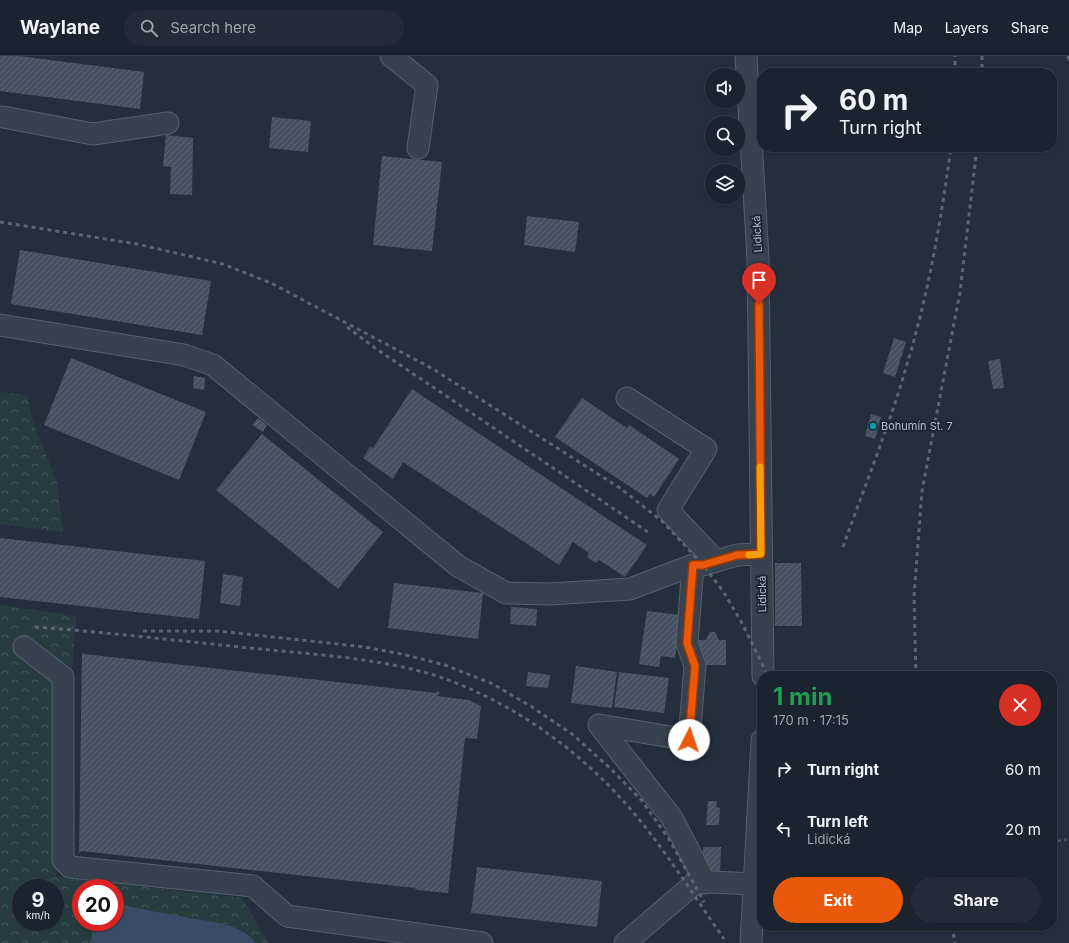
<!DOCTYPE html>
<html lang="en">
<head>
<meta charset="utf-8">
<style>
	body { margin:0; font-family:Inter,sans-serif; background:#242b36; color:#f1f3f6; height:100vh; display:flex; flex-direction:column; font-size:15px; white-space:nowrap }
	* { box-sizing:border-box; margin:0 }
	p { font-size:13px; color:#a0a4aa }
	.icon { flex:none; width:22px; height:22px; fill:none; stroke:currentColor; stroke-width:2; stroke-linecap:round; stroke-linejoin:round }
	.map { position:relative; flex:1; overflow:hidden }
	.sheet { position:absolute; left:757px; top:615px; width:300px; height:260px; display:flex; flex-direction:column; background:#1b232e; border-radius:16px; box-shadow:0 1px 3px #0004,0 0 0 1px #39404a }
	.sheet>* { flex:none }
	.guide { position:absolute; left:757px; top:12px; width:300px; height:84px; border-radius:16px; box-shadow:0 1px 3px #0004,0 0 0 1px #39404a; background:#1b232e; color:#f1f3f6; overflow:hidden }
	.buttons { position:absolute; left:705px; top:12px; display:grid; gap:8px }
	.buttons a { display:grid; place-items:center; width:40px; height:40px; border-radius:50%; background:#1b232e; box-shadow:0 1px 3px #0004,0 0 0 1px #39404a; font-size:20px }
	.speed { position:absolute; left:12px; top:823px; display:flex; gap:8px; font-size:20px; font-weight:700; text-align:center }
	.speed>* { display:grid; place-content:center; width:52px; height:52px; border-radius:50%; background:#1b232e; box-shadow:0 1px 3px #0004,0 0 0 1px #39404a; line-height:1 }
	.speed small { font-size:10px; font-weight:400 }
	.speed .limit { border:6px solid #d22; background:#fff; color:#111 }
	.pin { position:absolute; display:grid; place-items:center; width:34px; height:34px; color:#fff; margin:-41px -17px; border-radius:50% 50% 50% 0; rotate:-45deg; box-shadow:0 0 4px #0007 }
	.pin .icon { rotate:45deg }
	.me { position:absolute; width:44px; margin:-22px; rotate:4deg; stroke-linejoin:round; filter:drop-shadow(0 0 3px #0008) }
	.turn { display:flex; align-items:center; gap:14px; height:84px; padding:0 16px; font-size:18px }
	.turn .icon { width:52px; height:52px; stroke-width:2.5 }
	.turn b { display:block; font-size:28px; line-height:34px }
	.round { display:grid; place-items:center; flex:none; width:42px; height:42px; border-radius:21px; background:#242b36 }
	.overview { display:flex; align-items:center; justify-content:space-between; height:68px; padding:0 16px }
	h1 { font-size:24px; font-weight:700; line-height:30px; color:#1e9e55 }
	.primary-button { display:flex; gap:8px; margin-top:auto; padding:8px 16px }
	.primary-button a { flex:1; height:46px; border-radius:24px; background:#ea580c; color:#fff; font-size:16px; font-weight:700; line-height:46px; text-align:center }
	.primary-button a+a { background:#242b36; color:#f1f3f6 }
	ul { padding:0; list-style:none }
	li { display:flex; align-items:center; gap:12px; height:60px; padding:0 16px }
	li div { flex:1 }
	li b { display:block; font-size:15px }
	li em { font-style:normal }
	header { display:flex; align-items:center; gap:24px; box-sizing:border-box; height:56px; padding:0 20px; background:#1b232e; border-bottom:1px solid #39404a }
	header strong { font-size:19px }
	nav { display:flex; gap:22px; margin-inline-start:auto; font-size:14px }
	.search { width:280px; height:36px; background:#242b36; display:flex; align-items:center; gap:10px; box-sizing:border-box; padding:0 14px; border-radius:22px; color:#a0a4aa; font-size:15px }
	.map>svg:first-child { display:block }
</style>
</head>
<body>
<header>
<strong>Waylane</strong>
<div class="search"><svg class="icon" aria-label="search" viewBox="0 0 24 24"><circle cx="10" cy="10" r="6"/><path d="M15 15l6 6"/></svg>Search here</div>
<nav><a>Map</a><a>Layers</a><a>Share</a></nav>
</header>
<div class="map">
<svg width="1069" height="887" viewBox="0 0 1069 887">
	<defs>
		<pattern id="forest-crowns" width="20" height="18" patternUnits="userSpaceOnUse"><rect width="20" height="18" fill="#263c3f"/><path d="M2 6a3 3 0 1 1 6 0M12 15a3 3 0 1 1 6 0" fill="none" stroke="#435659"/></pattern>
		<pattern id="building-hatch" width="6" height="6" patternUnits="userSpaceOnUse"><rect width="6" height="6" fill="#455162"/><path d="M-1 1l2-2M0 6l6-6M5 7l2-2" fill="none" stroke="#5d6877"/></pattern>
	</defs>
	<rect width="100%" height="100%" fill="#242f3e"/>
	<!-- forest -->
	<path fill="url(#forest-crowns)" fill-rule="evenodd" d="M 0,336 L 27,339 L 34,369 L 57,426 L 63,476 L 0,468 Z
		M 0,549 L 76,560 L 56,820 L 242,842 L 268,887 L 0,887 ZM 21,832 L 55,832 L 55,866 L 21,866 ZM 81,832 L 115,832 L 115,866 L 81,866 Z"/>
	<!-- water -->
	<path fill="#394c67" d="M 117,848 C 140,853 162,857 185,861 C 209,866 239,866 256,887 L 90,887 L 96,866 L 115,866 L 115,849 Z"/>
	<!-- building -->
	<path fill="url(#building-hatch)" d="M 0,0 L 19,0 L 144,16 L 140,53 L 0,35 Z
		M 272,61 L 311,65 L 308,96 L 269,92 Z
		M 166,79 L 193,82 L 192,139 L 170,138 L 171,111 L 163,110 Z
		M 382,100 L 442,106 L 432,195 L 373,189 Z
		M 527,160 L 579,166 L 575,196 L 524,189 Z
		M 20,194 L 211,225 L 202,279 L 11,248 Z
		M 894,282 L 906,286 L 895,321 L 883,317 Z
		M 71,302 L 206,356 L 179,424 L 44,369 Z
		M 1000,303 L 1004,332 L 993,333 L 988,305 Z
		M 194,320 L 205,322 L 204,334 L 193,332 Z
		M 412,333 L 647,489 L 625,521 L 599,504 L 596,507 L 587,501 L 589,497 L 573,486 L 559,509 L 403,406 L 393,423 L 363,402 L 370,391 L 373,392 Z
		M 582,342 L 627,372 L 629,369 L 679,403 L 654,441 L 650,438 L 647,442 L 555,381 Z
		M 871,358 L 881,361 L 875,383 L 865,380 Z
		M 258,362 L 267,369 L 263,376 L 252,369 Z
		M 262,378 L 383,476 L 338,533 L 216,434 Z
		M 0,482 L 205,505 L 199,563 L 0,541 Z
		M 775,507 L 801,507 L 802,570 L 775,570 Z
		M 223,518 L 243,521 L 240,550 L 220,547 Z
		M 394,527 L 483,537 L 478,583 L 388,572 Z
		M 511,551 L 537,553 L 536,570 L 510,568 Z
		M 647,555 L 681,559 L 675,602 L 661,600 L 659,611 L 639,608 Z
		M 710,576 L 715,576 L 719,584 L 726,584 L 726,609 L 700,609 L 699,584 L 706,584 Z
		M 82,596 L 84,598 L 436,637 L 438,635 L 440,637 L 437,640 L 469,644 L 481,650 L 477,683 L 465,682 L 448,837 L 417,834 L 415,832 L 81,795 L 79,797 Z
		M 576,610 L 617,616 L 612,652 L 571,647 Z
		M 528,616 L 550,619 L 548,632 L 526,630 Z
		M 619,616 L 669,622 L 664,657 L 614,651 Z
		M 708,745 L 717,745 L 716,751 L 720,752 L 719,769 L 706,769 Z
		M 703,791 L 721,791 L 720,817 L 703,817 Z
		M 477,811 L 602,825 L 597,871 L 471,857 Z"/>
	<g fill="none" stroke-linecap="round" stroke-linejoin="round">
		<!-- minor casing -->
		<g stroke="#565f6c" stroke-width="23">
			<path id="minor" d="M 391,0 L 427,29 L 418,92
				M 746,0 L 758,202 L 763,620
				M 3,61 L 93,78 L 168,67
				M 0,269 L 184,299 L 213,309 L 458,510 L 506,537 L 550,538 L 630,533 L 693,509
				M 627,342 L 706,393 L 668,454 L 716,505
				M 24,591 L 63,621 L 63,804 L 70,811 L 253,830 L 287,860 L 482,887
				M 705,826 L 672,762 L 599,669 L 689,684 L 695,610 L 687,587 L 693,509 L 703,509 L 737,499 L 761,498
				M 625,887 L 694,828 L 711,826 L 753,828
				M 751,887 L 762,684"/>
		</g>
		<!-- path -->
		<path stroke="#44595c" stroke-width="2.5" stroke-dasharray="3 3" stroke-linecap="butt" d="M 1052,786 L 1069,783"/>
		<!-- minor -->
		<use href="#minor" stroke="#38414e" stroke-width="21"/>
		<!-- rail -->
		<path stroke="#5a6575" stroke-width="3" stroke-dasharray="4 4" stroke-linecap="butt" d="M 982,0 L 982,17
			M 1068,0 L 1069,5
			M 955,17 L 955,0
			M 0,166 L 137,188 L 223,208 L 273,228 L 433,313 L 620,432 L 663,466 L 703,509 L 723,535 L 742,567 L 768,620
			M 347,271 L 375,292 L 648,476
			M 843,491 C 865,429 890,368 908,305 C 929,235 941,164 951,91
			M 35,571 C 104,576 172,584 240,591 C 305,598 381,601 443,622 C 501,643 554,677 599,720 C 649,767 685,827 724,883
			M 143,575 L 218,575 L 365,591 L 402,598 L 445,609 L 493,628 L 532,651 L 572,678 L 612,714 L 642,745 L 669,783 L 704,846
			M 916,620 L 914,540 L 922,435 L 960,236 L 977,91
			M 952,870 L 955,887"/>
	</g>
	<g fill="none" stroke-linecap="round" stroke-linejoin="round">
		<!-- route casing -->
		<g stroke="#983908" stroke-width="10">
			<path id="route" d="M 689,684 L 695,610 L 687,587 L 693,509 L 703,509 L 737,499 L 761,498 L 759,248"/>
		</g>
		<!-- route -->
		<use href="#route" stroke="#ea580c" stroke-width="7"/>
		<!-- slow -->
		<path stroke="#f59e0b" stroke-width="7" d="M 749,499 L 761,498 L 760,411"/>
	</g>
	<!-- markers -->
	<circle fill="#0f9aa8" stroke="#1d2633" stroke-width="1.5" cx="873" cy="370" r="4"/>
	<g text-anchor="middle" dominant-baseline="central" stroke-width="4" stroke-linejoin="round" paint-order="stroke">
		<!-- street labels -->
		<g font-size="11" fill="#b4bcc9" stroke="#1d2633">
			<text transform="translate(757 178) rotate(-93)">Lidická</text>
			<text transform="translate(762 538) rotate(-91)">Lidická</text>
		</g>
		<!-- poi labels -->
		<g font-size="11" fill="#b4bcc9" stroke="#1d2633" text-anchor="start">
			<text x="881" y="370">Bohumín St. 7</text>
		</g>
	</g>
</svg>
<div class="buttons">
<a><svg class="icon" aria-label="sound" viewBox="0 0 24 24"><path d="M4 9h4l5-4v14l-5-4H4zM17 9q2 3 0 6"/></svg></a>
<a><svg class="icon" aria-label="search" viewBox="0 0 24 24"><circle cx="10" cy="10" r="6"/><path d="M15 15l6 6"/></svg></a>
<a><svg class="icon" aria-label="layers" viewBox="0 0 24 24"><path d="M12 4l9 5-9 5-9-5zM3 14l9 5 9-5"/></svg></a>
</div>
<div class="speed"><div>9<small>km/h</small></div><div class="limit">20</div></div>
<div class="pin" style="left:759px;top:248px;background:#d93025"><svg class="icon" aria-label="arrive" viewBox="0 0 24 24"><path d="M6 21V4h12l-3 4 3 4H6"/></svg></div>
<svg class="me" style="left:689px;top:684px" viewBox="-20 -20 40 40"><circle r="19" fill="#fff"/><path d="M0-13L10 11 0 6-10 11z" fill="#ea580c"/></svg>
<div class="guide">
<div class="turn"><svg class="icon" aria-label="right" viewBox="0 0 24 24"><path d="M7 20v-9h11M14 6l5 5-5 5"/></svg><div><b>60 m</b>Turn right</div></div>
</div>
<section class="sheet">
<div class="overview"><div><h1>1 min</h1><p>170 m · 17:15</p></div><a class="round" style="background:#d93025;color:#fff"><svg class="icon" aria-label="close" viewBox="0 0 24 24"><path d="M6 6l12 12M18 6L6 18"/></svg></a></div>
<ul>
<li><svg class="icon" aria-label="right" viewBox="0 0 24 24"><path d="M7 20v-9h11M14 6l5 5-5 5"/></svg><div><b>Turn right</b></div><em>60 m</em></li>
<li><svg class="icon" aria-label="left" viewBox="0 0 24 24"><path d="M17 20v-9H6M10 6l-5 5 5 5"/></svg><div><b>Turn left</b><p>Lidická</p></div><em>20 m</em></li>
</ul>
<div class="primary-button"><a>Exit</a><a>Share</a></div>
</section>
</div>
</body>
</html>
